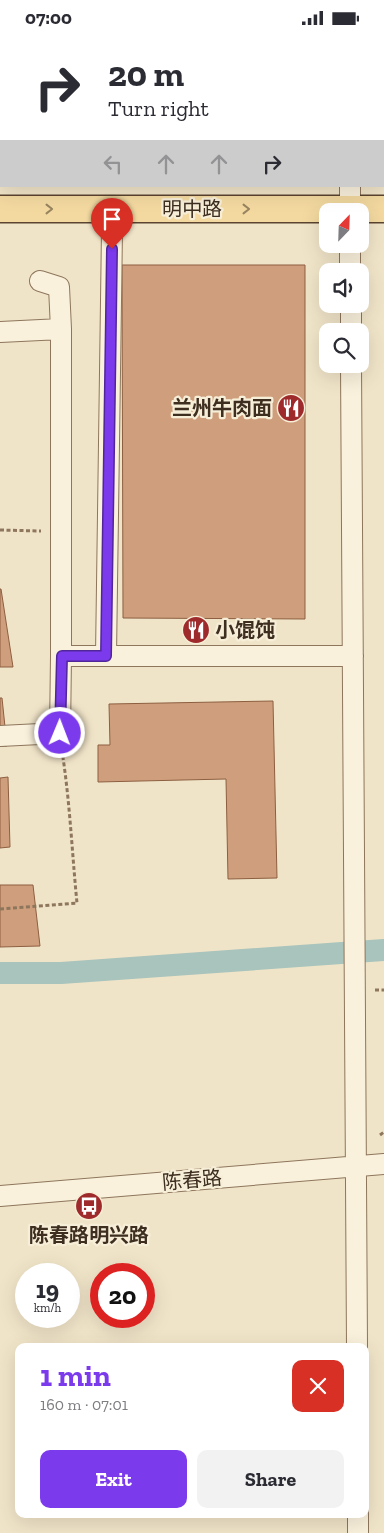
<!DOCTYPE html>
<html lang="en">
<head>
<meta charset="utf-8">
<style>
	body { margin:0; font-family:"Zilla Slab","Noto Sans SC",serif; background:#f2f2f3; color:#2b2b33; height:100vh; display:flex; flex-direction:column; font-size:19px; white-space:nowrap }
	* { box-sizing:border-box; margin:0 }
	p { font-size:16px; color:#7c7c81 }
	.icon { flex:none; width:28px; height:28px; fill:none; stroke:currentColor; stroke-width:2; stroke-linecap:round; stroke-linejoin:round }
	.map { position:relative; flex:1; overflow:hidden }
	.drawer { position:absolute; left:15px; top:1308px; width:354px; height:175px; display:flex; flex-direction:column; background:#fff; border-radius:10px; box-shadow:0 5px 20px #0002 }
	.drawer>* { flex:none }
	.guide { position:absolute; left:0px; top:0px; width:385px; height:152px; box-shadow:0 5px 20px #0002; background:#fff; color:#2b2b33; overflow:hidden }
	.needle { width:32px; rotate:23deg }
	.controls { position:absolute; left:319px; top:168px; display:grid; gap:10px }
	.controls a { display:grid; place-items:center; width:50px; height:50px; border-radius:10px; background:#fff; box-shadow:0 5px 20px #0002; font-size:25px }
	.speed { position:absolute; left:15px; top:1228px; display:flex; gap:10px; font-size:25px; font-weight:700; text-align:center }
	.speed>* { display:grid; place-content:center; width:65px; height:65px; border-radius:50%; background:#fff; box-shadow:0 5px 20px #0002; line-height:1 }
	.speed small { font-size:12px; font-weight:400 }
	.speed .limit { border:8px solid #d22; background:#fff; color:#111 }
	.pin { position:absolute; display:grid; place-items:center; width:42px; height:42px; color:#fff; margin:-51px -21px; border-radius:50% 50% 50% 0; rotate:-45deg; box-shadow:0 0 5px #0007 }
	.pin .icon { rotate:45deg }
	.me { position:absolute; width:55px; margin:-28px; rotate:1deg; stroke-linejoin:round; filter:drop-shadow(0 0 4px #0008) }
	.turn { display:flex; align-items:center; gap:18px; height:105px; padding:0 25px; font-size:22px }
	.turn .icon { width:65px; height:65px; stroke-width:2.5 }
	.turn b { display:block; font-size:35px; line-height:42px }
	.lanes { display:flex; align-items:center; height:48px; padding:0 25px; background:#0003; justify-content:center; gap:25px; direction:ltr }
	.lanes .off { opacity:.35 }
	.round { display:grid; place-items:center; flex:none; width:52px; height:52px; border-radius:10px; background:#f2f2f3 }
	.summary { display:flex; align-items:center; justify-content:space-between; height:85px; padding:0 25px }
	h1 { font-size:30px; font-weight:700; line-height:38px; color:#7c3aed }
	.action { display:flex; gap:10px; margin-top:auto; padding:10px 25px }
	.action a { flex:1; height:58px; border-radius:10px; background:#7c3aed; color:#fff; font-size:20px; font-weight:700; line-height:58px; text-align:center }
	.action a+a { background:#f2f2f3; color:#2b2b33 }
	.status { display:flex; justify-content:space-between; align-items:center; height:35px; padding:0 25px; background:#fff; direction:ltr }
	.status svg { height:14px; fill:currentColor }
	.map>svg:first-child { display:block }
</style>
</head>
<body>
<div class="status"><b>07:00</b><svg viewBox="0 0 49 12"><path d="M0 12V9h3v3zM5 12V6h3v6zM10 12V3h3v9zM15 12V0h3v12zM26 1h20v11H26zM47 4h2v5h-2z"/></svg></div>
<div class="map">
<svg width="384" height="1498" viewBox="0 0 384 1498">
	<rect width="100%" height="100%" fill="#f0e4c8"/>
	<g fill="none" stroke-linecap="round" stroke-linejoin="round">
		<!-- canal -->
		<path stroke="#a9c4bc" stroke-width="22" d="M 0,938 L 61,938 L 384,915"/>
	</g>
	<!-- building -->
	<path fill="#cf9f7d" stroke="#8d5f41" d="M 0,0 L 214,0 L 214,1 L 1,1 L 0,32 Z
		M 122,230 L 305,230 L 305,584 L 123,583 Z
		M 0,554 L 1,554 L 13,632 L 0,632 Z
		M 0,663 L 2,663 L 7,711 L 0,711 Z
		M 273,666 L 277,843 L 228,844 L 226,744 L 98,747 L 98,710 L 110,710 L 109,669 Z
		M 8,742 L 10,812 L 0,813 L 0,743 Z
		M 0,850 L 33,850 L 40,911 L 0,912 Z"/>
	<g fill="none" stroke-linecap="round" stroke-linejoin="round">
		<!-- minor casing -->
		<g stroke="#8d765c" stroke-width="22">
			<path id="minor" d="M 352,1 L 352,0
				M 350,176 L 350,151
				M 350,209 L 350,236
				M 40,246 L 59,252 L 61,294
				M 351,269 L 351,296
				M 0,297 L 61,294 L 61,621 L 353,621
				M 351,329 L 357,1311
				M 106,621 L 112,195
				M 0,701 L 60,698 L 61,621
				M 0,1161 L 384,1129
				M 358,1479 L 358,1498"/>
		</g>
		<!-- major casing -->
		<g stroke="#5b4430" stroke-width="29">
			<path id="major" d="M 0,126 L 1,126
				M 0,174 L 384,174"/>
		</g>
		<!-- path -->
		<path stroke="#8d765c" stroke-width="3" stroke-dasharray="4 2.5" stroke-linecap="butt" d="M 0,495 L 41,496
			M 0,874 L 77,868 C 72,818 70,767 62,716
			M 375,955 L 384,955
			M 380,1100 L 384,1097"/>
		<!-- minor -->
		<use href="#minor" stroke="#faf1dc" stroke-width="20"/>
		<!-- major -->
		<use href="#major" stroke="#f3d9a0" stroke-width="26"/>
	</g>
	<!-- one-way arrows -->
	<defs><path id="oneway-chevron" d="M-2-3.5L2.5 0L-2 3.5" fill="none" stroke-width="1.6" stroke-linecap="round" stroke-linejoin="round" transform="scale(1.25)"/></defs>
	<g stroke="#988460">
		<use href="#oneway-chevron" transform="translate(49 174)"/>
		<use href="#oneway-chevron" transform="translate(246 174)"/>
	</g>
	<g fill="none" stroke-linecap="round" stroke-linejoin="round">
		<!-- route casing -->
		<g stroke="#51269a" stroke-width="12">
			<path id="route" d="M 60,698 L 62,621 L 106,621 L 112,214"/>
		</g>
		<!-- route -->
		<use href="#route" stroke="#7c3aed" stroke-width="9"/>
	</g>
	<!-- icons -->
	<defs>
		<g id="restaurant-disc" transform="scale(1.4375)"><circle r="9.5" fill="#9e2a2b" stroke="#f7eed8"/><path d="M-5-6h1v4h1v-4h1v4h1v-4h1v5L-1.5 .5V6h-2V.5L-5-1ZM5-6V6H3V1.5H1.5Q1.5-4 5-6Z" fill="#fff"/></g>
		<g id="bus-disc" transform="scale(1.4375)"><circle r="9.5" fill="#9e2a2b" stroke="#f7eed8"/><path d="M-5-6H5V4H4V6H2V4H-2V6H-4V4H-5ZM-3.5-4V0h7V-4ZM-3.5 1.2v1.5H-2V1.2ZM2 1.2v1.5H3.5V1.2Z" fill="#fff"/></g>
	</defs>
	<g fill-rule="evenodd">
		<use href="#restaurant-disc" x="291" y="373"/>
		<use href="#restaurant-disc" x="196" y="595"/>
		<use href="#bus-disc" x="89" y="1171"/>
	</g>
	<g text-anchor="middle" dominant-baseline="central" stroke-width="4.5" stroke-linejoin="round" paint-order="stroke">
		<!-- street labels -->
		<g font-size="20" fill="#3d2e20" stroke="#f7eed8">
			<text x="192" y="174">明中路</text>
			<text transform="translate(192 1145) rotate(-5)">陈春路</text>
		</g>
		<!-- poi labels -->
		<g font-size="20" font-weight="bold" fill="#3d2e20" stroke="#f7eed8" text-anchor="end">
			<text x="272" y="373">兰州牛肉面</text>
			<text x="215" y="595" text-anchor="start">小馄饨</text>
			<text x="89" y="1200" text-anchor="middle">陈春路明兴路</text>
		</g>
	</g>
</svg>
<div class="controls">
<a><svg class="needle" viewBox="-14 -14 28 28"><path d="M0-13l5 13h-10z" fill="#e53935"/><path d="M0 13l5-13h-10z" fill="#7c7c81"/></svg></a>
<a><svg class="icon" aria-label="sound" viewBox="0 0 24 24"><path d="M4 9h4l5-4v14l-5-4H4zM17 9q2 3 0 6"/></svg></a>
<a><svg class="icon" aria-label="search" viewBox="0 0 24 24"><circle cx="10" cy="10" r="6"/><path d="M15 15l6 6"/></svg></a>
</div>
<div class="speed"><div>19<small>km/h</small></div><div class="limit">20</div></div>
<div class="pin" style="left:112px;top:214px;background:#d93025"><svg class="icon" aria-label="arrive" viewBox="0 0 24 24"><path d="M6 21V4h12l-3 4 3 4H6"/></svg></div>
<svg class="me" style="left:60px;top:698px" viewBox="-20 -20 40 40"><circle r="17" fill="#7c3aed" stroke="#fff" stroke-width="3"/><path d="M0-11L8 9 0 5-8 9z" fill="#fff"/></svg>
<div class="guide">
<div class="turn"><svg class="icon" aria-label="right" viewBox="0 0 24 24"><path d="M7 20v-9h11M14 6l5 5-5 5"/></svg><div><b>20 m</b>Turn right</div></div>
<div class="lanes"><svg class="icon off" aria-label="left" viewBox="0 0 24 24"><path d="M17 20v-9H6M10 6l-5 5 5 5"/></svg><svg class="icon off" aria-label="ahead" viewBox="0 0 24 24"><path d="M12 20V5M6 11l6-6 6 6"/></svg><svg class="icon off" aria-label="ahead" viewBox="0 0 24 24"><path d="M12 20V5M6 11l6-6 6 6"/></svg><svg class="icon" aria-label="right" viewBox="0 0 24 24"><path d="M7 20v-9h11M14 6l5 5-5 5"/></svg></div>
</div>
<section class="drawer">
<div class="summary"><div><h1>1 min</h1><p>160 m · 07:01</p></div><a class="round" style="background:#d93025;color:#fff"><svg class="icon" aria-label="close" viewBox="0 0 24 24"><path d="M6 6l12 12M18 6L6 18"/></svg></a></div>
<div class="action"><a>Exit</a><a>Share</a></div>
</section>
</div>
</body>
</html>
